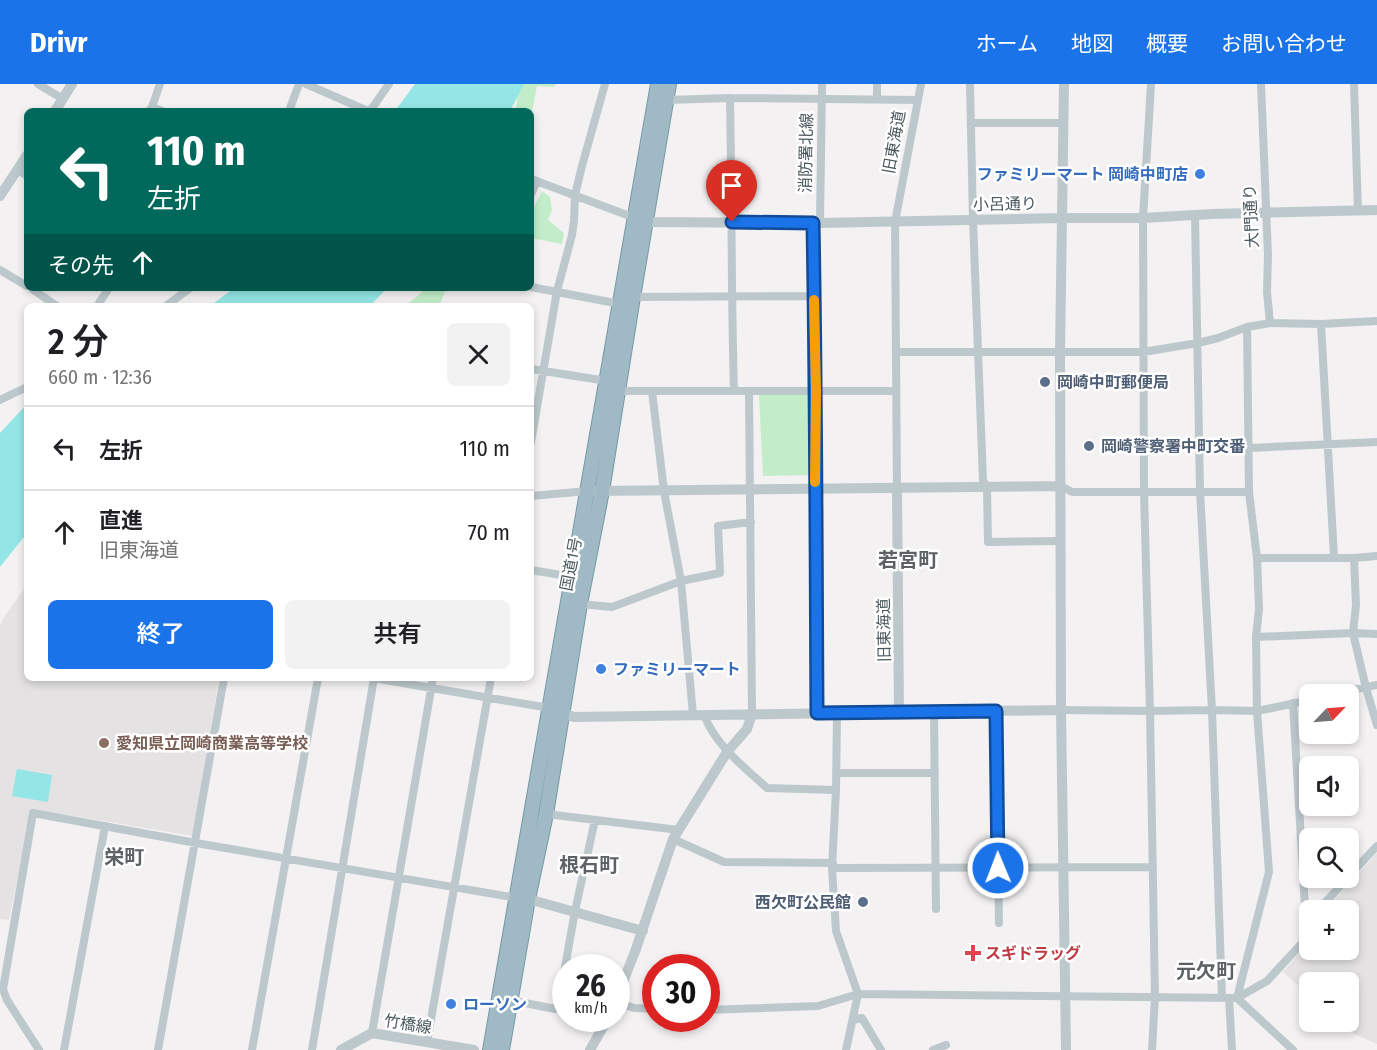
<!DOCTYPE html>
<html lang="ja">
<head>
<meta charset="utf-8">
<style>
	body { margin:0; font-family:"Fira Sans Condensed","Noto Sans JP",sans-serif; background:#f2f2f2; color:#202124; height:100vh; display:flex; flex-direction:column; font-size:22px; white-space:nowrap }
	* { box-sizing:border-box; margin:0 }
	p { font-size:20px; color:#757577 }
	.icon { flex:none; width:33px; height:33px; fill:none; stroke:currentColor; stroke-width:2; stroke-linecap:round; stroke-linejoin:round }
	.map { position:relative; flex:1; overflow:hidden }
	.sheet { position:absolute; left:24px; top:219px; width:510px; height:378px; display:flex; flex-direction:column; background:#fff; border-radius:9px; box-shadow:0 3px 9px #0003 }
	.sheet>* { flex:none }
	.guide { position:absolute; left:24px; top:24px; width:510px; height:183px; border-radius:9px; box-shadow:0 3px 9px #0003; background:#00695c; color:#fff; overflow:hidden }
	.needle { width:39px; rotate:65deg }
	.controls { position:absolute; left:1299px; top:600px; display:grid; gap:12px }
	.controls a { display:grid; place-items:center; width:60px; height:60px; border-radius:9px; background:#fff; box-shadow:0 3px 9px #0003; font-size:30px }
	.speed { position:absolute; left:552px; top:870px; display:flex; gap:12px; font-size:30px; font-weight:700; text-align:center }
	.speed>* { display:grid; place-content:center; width:78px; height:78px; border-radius:50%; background:#fff; box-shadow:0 3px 9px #0003; line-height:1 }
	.speed small { font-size:15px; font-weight:400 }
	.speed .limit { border:9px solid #d22; background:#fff; color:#111 }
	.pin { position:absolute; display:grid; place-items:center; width:51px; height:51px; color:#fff; margin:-62px -26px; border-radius:50% 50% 50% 0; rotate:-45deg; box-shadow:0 0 6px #0007 }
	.pin .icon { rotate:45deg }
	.me { position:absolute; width:66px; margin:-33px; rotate:359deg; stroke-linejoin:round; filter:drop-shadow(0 0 4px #0008) }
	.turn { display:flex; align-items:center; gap:21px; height:126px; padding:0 24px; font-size:27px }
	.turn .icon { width:78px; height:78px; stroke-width:2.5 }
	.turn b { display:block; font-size:42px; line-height:51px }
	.then { display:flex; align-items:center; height:57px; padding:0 24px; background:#0003; gap:12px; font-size:22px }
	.round { display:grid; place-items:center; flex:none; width:63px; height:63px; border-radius:9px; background:#f2f2f2 }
	.summary { display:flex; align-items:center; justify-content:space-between; height:102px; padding:0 24px }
	h1 { font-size:36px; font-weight:600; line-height:45px }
	.primary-button { display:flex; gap:12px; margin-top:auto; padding:12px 24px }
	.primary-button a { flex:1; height:69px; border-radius:9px; background:#1a73e8; color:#fff; font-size:24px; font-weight:600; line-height:69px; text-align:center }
	.primary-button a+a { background:#f2f2f2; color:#202124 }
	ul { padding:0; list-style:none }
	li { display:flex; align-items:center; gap:18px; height:84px; padding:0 24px; border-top:2px solid #e0e0e0 }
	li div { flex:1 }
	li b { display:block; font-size:22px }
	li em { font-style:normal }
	header { display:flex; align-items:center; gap:36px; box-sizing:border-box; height:84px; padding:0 30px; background:#1a73e8; color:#fff }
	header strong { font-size:28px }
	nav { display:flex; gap:33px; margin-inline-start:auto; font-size:21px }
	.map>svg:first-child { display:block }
</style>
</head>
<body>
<header>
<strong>Drivr</strong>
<nav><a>ホーム</a><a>地図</a><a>概要</a><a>お問い合わせ</a></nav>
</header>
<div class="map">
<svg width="1377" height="966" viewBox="0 0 1377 966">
	<rect width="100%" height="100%" fill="#f3f1f1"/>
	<!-- education -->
	<path fill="#e4e2e2" d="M 27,501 L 27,594 L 219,594 L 193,752 L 32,725 L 9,836 L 0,835 L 0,542 L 4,533 Z
		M 1377,769 L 1377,960 L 1354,950 L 1340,938 L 1348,938 L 1348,898 L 1310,898 L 1309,911 L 1283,888 L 1308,859 L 1309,849 L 1310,866 L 1348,866 L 1348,826 L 1325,826 Z"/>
	<!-- green -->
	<path fill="#c3edc9" d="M 524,0 L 556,0 L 554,3 L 537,2 L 531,33 L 534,55 L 531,58 L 531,27 L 516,27 L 517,13 Z
		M 542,107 L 550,113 L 552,126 L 548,136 L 564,149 L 562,160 L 531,154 L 531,129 Z
		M 425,204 L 446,204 L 441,218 L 437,222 L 405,222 L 420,210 Z
		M 812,309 L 815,391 L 763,392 L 759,311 Z"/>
	<!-- water -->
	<path fill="#93e6e5" d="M 415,0 L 524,0 L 510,27 L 395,27 Z
		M 234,204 L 387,204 L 370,222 L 210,222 Z
		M 27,320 L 27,449 L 0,483 L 0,349 Z
		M 17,685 L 52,691 L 48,718 L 12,712 Z"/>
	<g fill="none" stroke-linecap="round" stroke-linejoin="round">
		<!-- trunk casing -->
		<g stroke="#7799a7" stroke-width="16">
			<path id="trunk" d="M 490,966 L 658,0
				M 502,966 L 528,815 L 546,730 L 580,520 L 602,407 L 633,213 L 669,0"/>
		</g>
		<!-- minor -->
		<path stroke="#bdc8cc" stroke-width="8" d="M 38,0 L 63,15
			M 306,0 L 368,27
			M 970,0 L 973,136 L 983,396 L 987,404 L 988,458 L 1061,457
			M 1151,0 L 1143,134 L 1144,408 L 1150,627 L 1155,913 L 1152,966
			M 1354,0 L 1358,127
			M 730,14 C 732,112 731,209 734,307
			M 877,15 L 877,0
			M 666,16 L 730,14 L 917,16
			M 152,23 L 162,27
			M 149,27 L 152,23 L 160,0
			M 289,27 L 299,0
			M 370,27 L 389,0
			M 972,39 L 1063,39
			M 18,86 L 27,92
			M 531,95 L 635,134
			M 531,110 L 537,97
			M 1195,131 L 1200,407 L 1212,626 L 1222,914
			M 813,139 C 815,302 815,466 817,629
			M 820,139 L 822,0
			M 0,186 L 27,202
			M 531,203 L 620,220
			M 32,205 L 57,222
			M 633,213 L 814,212
			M 97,222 L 109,204
			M 166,222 L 190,204
			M 1270,239 L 1321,240 L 1377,237
			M 1321,240 L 1334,473
			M 896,268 L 1143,268 L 1198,259 L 1218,254 L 1247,243 L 1270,239 L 1267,208 L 1268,171 L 1261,0
			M 531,285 L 607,297
			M 617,307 L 896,307
			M 652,307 L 664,407 L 681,497 L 693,631
			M 749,307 L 752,630
			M 0,316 L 27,303
			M 531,358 L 557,207 L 572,151 L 574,137 L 575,111 L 582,82 L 605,0
			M 1250,364 L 1377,358
			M 1061,402 L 1072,408 L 1249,408
			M 897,404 L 895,138 L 921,0
			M 531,412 L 588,407
			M 1257,474 L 1354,474 L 1377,472
			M 1354,474 L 1356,521 L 1353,549 L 1366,604 L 1377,641
			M 531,486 L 573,493
			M 580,520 L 612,523 L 681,497 L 720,489 L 718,442 L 751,438
			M 1256,553 L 1353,549 L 1377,550
			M 373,594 L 549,624
			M 1333,610 L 1377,601
			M 1293,619 L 1306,840
			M 1061,626 L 1150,627 L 1212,626 L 1257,627 L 1310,616
			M 996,627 L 999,839
			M 934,628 L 936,825
			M 837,629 L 836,706 L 832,784 L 836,847 L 858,910 L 846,966
			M 704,631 C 716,662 743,682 767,704 L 836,706
			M 837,689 L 935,689
			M 546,730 L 679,746
			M 673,755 L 724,778 L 833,779
			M 832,784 L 1153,783
			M 1348,793 L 1377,762
			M 1318,826 L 1348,794
			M 1229,914 L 1232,966
			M 1237,914 L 1269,788 L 1257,627 L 1256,553 L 1259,525 L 1257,474 L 1249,408 L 1247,243
			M 1237,914 L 1293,966
			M 510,916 L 555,925 L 558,922 L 575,827 L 595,736
			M 616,918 L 634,924 L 656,925
			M 706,926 L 818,922 L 858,910 L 1237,914 L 1267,897 L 1304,857 L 1306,840 L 1310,836
			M 853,936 L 862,934 L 881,966
			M 372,949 L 433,594
			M 427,958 L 491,594
			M 39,966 L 7,916 L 3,905 L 33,729 L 196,759 L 517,814
			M 64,966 L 105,742
			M 158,966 L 224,594
			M 252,966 L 318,594
			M 312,966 L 374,594
			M 933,966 L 946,961"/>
		<!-- tertiary -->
		<path stroke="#bdc8cc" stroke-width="10" d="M 1064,0 L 1060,269 L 1061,626 L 1066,966
			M 55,27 L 72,0
			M 0,112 L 27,71
			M 641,136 L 646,138 L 820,139 L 1061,134 L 1143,134 L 1212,130 L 1377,126
			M 897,404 L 899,628
			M 594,407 L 1061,402
			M 556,627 L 574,633 L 1061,626
			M 528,815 L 643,847
			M 616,916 L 636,865 L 673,755 L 727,668 L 747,645 L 752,630
			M 341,966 L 372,949 L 474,966
			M 590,966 L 608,934"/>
		<!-- trunk -->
		<use href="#trunk" stroke="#9fbac4" stroke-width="14"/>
	</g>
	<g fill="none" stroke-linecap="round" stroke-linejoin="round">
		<!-- route casing -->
		<g stroke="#114b97" stroke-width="15">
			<path id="route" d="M 732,138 L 813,139 C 816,302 816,466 817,629 L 996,627 L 998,784"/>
		</g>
		<!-- route -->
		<use href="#route" stroke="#1a73e8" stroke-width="10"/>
		<!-- slow -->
		<path stroke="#f59e0b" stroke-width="10" d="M 814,216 L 816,307 L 815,398"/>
	</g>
	<!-- markers -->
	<g fill="#3f7fe0" stroke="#fff" stroke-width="2">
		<circle cx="1200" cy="90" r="6"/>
		<circle cx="601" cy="585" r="6"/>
		<circle cx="451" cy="920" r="6"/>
	</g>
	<g fill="#5c6f8a" stroke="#fff" stroke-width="2">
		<circle cx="1045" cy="298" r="6"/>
		<circle cx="1089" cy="362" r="6"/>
		<circle cx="863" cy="818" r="6"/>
	</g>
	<circle fill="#8d6e63" stroke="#fff" stroke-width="2" cx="104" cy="659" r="6"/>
	<path fill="#e0444e" stroke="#fff" stroke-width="2" d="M970 860h6v6h6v6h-6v6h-6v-6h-6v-6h6z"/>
	<g text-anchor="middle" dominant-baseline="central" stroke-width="5" stroke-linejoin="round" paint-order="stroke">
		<!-- street labels -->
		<g font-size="16" fill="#4a585d" stroke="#fff">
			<text transform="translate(894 58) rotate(-80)">旧東海道</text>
			<text transform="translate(806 69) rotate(-89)">消防署北線</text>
			<text transform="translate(1005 120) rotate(-1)">小呂通り</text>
			<text transform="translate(1251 132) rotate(-93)">大門通り</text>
			<text transform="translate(571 480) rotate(-79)">国道1号</text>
			<text transform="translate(884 546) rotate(-91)">旧東海道</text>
			<text transform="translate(408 940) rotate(9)">竹橋線</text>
		</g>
		<!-- shop labels -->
		<g font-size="16" font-weight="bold" fill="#366cbe" stroke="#fff" text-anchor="start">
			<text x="1188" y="90" text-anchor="end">ファミリーマート 岡崎中町店</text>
			<text x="613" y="585">ファミリーマート</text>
			<text x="463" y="920">ローソン</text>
		</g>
		<!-- service labels -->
		<g font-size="16" font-weight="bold" fill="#4e5e75" stroke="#fff" text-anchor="start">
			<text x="1057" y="298">岡崎中町郵便局</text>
			<text x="1101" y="362">岡崎警察署中町交番</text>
			<text x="851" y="818" text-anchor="end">西欠町公民館</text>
		</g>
		<!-- education labels -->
		<g font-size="16" font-weight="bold" fill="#785e54" stroke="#fff" text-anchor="start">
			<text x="116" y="659">愛知県立岡崎商業高等学校</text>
		</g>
		<!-- health labels -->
		<g font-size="16" font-weight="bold" fill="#be3a42" stroke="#fff" text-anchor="start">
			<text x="985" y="869">スギドラッグ</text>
		</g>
		<!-- quarter labels -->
		<g font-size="20" font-weight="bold" fill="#5d6265" stroke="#fff">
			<text x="908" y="476">若宮町</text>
			<text x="124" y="773">栄町</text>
			<text x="589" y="781">根石町</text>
			<text x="1206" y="887">元欠町</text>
		</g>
	</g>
</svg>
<div class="controls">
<a><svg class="needle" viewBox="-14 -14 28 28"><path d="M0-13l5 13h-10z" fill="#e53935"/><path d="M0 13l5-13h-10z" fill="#757577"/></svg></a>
<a><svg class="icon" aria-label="sound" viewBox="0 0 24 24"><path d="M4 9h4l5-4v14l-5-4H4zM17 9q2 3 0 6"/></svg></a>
<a><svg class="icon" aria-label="search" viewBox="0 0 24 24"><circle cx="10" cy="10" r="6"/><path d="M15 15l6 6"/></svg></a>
<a>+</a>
<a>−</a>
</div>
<div class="speed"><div>26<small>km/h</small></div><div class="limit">30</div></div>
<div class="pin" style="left:732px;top:138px;background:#d93025"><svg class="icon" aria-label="arrive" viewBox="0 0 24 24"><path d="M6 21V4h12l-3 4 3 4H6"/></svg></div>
<svg class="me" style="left:998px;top:784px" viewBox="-20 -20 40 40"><circle r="17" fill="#1a73e8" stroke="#fff" stroke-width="3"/><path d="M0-11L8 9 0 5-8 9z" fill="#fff"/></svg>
<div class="guide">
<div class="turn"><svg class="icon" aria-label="left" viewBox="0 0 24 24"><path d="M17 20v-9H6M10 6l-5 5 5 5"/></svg><div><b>110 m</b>左折</div></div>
<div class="then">その先<svg class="icon" aria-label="ahead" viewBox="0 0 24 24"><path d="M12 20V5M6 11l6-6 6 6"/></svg></div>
</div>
<section class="sheet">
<div class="summary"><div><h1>2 分</h1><p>660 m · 12:36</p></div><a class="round"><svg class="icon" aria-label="close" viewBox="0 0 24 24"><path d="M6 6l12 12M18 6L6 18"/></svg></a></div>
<ul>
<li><svg class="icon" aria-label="left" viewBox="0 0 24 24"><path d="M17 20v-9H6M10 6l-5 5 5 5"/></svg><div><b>左折</b></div><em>110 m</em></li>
<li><svg class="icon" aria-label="ahead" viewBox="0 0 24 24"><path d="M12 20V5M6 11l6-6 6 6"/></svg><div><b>直進</b><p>旧東海道</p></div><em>70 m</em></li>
</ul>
<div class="primary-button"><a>終了</a><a>共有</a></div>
</section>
</div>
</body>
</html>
